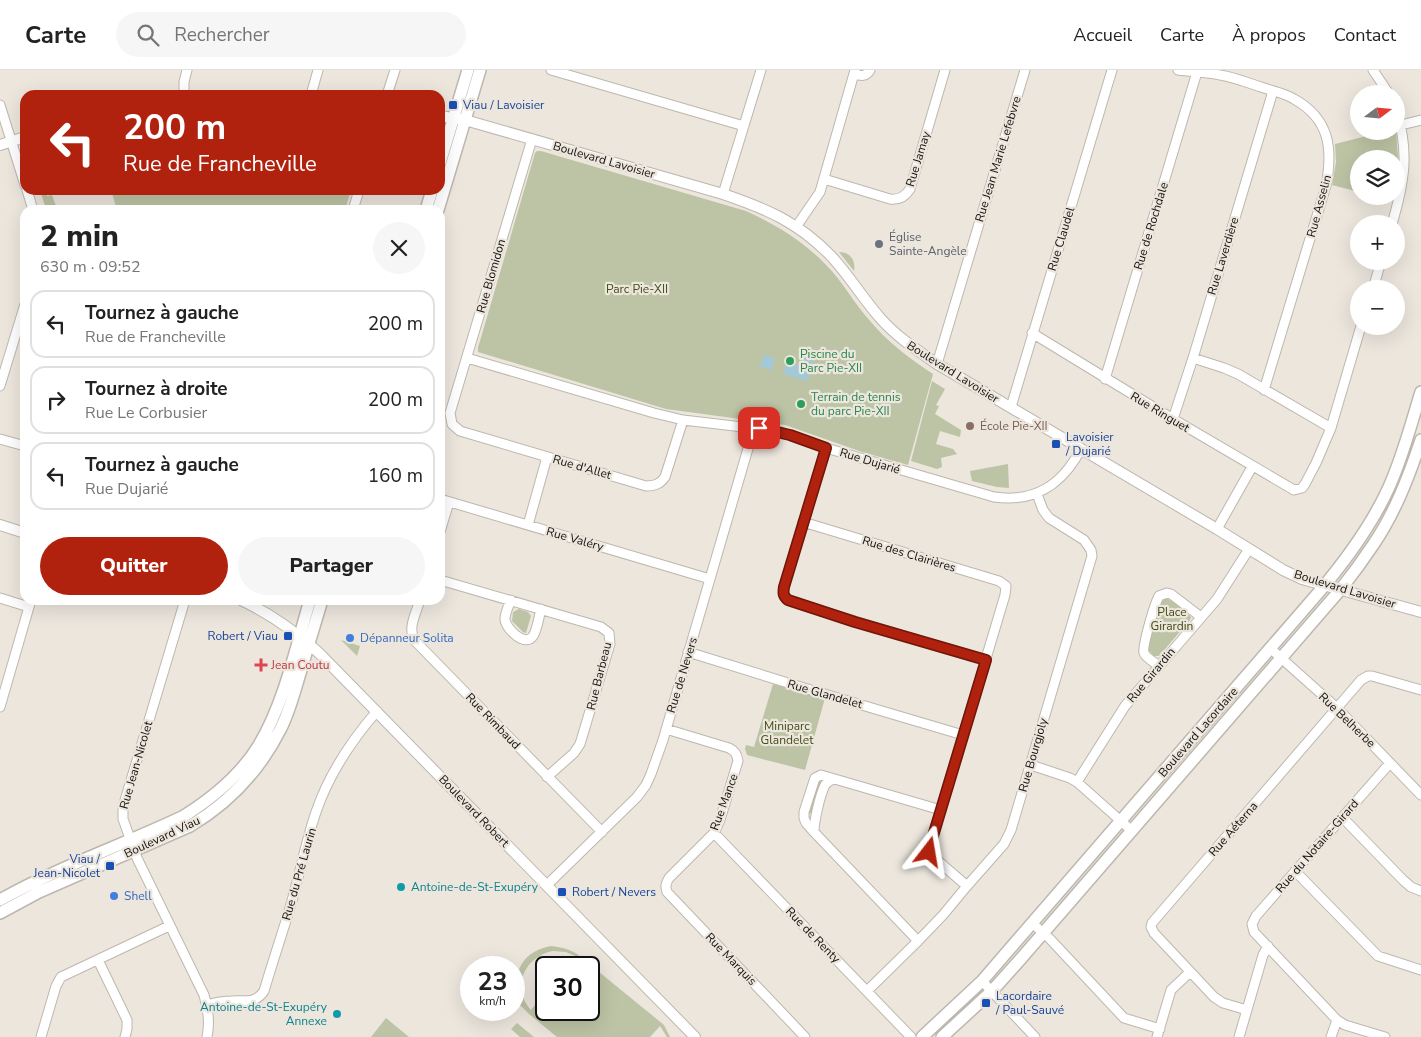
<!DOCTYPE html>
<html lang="fr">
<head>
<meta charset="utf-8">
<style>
	body { margin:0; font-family:"Nunito Sans",sans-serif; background:#f6f6f6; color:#222; height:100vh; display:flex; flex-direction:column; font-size:19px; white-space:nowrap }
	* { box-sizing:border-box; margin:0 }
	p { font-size:16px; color:#767676 }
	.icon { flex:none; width:28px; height:28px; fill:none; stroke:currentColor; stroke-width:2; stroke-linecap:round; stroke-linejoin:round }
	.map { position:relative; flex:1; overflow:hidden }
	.details { position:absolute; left:20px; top:135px; width:425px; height:400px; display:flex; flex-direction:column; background:#fff; border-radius:15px; box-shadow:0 5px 20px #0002 }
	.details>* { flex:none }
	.guide { position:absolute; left:20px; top:20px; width:425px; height:105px; border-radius:15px; box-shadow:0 5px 20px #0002; background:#b0210e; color:#fff; overflow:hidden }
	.needle { width:32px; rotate:74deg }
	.fabs { position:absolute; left:1350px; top:15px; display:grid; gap:10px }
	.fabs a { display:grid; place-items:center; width:55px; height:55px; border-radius:50%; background:#fff; box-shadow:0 5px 20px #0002; font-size:25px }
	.speed { position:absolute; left:460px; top:886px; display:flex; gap:10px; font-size:25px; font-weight:700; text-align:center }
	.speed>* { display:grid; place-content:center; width:65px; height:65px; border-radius:50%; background:#fff; box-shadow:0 5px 20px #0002; line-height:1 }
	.speed small { font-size:12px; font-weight:400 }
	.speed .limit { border:2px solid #111; border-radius:8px; background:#fff; color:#111 }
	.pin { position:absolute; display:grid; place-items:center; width:42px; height:42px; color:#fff; margin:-21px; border-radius:10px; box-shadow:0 2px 8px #0006 }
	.me { position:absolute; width:55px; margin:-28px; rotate:14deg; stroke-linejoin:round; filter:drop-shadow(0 0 4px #0008) }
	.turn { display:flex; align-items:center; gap:18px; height:105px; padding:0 20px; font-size:22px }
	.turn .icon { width:65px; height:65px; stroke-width:2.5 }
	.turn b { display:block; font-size:35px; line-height:42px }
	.round { display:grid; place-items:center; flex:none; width:52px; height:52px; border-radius:26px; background:#f6f6f6 }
	.summary { display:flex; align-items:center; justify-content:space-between; height:85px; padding:0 20px }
	h1 { font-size:30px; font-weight:800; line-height:38px }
	.action { display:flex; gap:10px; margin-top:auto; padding:10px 20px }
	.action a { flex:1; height:58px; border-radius:30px; background:#b0210e; color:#fff; font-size:20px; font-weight:800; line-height:58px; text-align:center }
	.action a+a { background:#f6f6f6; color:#222 }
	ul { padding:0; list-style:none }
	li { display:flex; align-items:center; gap:15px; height:68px; margin:0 10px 8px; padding:0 10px; border:2px solid #e0e0e0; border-radius:15px }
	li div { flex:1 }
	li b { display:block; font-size:19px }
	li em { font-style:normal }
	header { display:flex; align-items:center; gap:30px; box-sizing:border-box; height:70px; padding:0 25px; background:#fff; border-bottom:1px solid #e0e0e0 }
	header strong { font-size:24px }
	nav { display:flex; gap:28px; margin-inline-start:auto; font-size:18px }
	.search { width:350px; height:45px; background:#f6f6f6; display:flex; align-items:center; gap:12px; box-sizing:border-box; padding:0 18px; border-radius:28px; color:#767676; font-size:19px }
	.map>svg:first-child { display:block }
</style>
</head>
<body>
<header>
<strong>Carte</strong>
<div class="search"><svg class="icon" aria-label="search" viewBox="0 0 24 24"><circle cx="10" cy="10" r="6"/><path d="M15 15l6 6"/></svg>Rechercher</div>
<nav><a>Accueil</a><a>Carte</a><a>À propos</a><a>Contact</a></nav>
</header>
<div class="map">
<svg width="1421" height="967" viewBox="0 0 1421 967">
	<rect width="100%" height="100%" fill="#ece6dd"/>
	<!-- green -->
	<path fill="#bdc4a5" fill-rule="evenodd" d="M 1386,61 L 1396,61 L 1398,87 L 1396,115 L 1396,89 L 1359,89 L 1359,122 L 1332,115 L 1336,92 L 1335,74 Z
		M 537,81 L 541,81 L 746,141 C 781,157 811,176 836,206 C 848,221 858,238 871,252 C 889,273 910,289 933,304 L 908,395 L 862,382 L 785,355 L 666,339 L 478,282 L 478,277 L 480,271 L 535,83 Z
		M 40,120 L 45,120 L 47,126 L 52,125 L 56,136 L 46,139 Z
		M 111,120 L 351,120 L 345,140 L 117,140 Z
		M 839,182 C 850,182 856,190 854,201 Z
		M 932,311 L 945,319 L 936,335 L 939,336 L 935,344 L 961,360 L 960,367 L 940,361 L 936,374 L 953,379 L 957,384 L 941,388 L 942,397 L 937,399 L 911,391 Z
		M 1008,394 L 1009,418 L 997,417 L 972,411 L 970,401 Z
		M 1166,528 L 1181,536 L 1188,542 L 1187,543 L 1191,547 L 1190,550 L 1159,586 L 1154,586 L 1149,581 L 1148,577 L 1162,531 Z
		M 519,539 L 528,542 L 531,546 L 526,563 L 523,562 L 512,551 L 513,542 Z
		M 341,570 L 360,576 L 357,586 Z
		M 773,614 L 825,628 L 805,700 L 747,685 L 745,679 L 746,675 L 754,677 Z
		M 819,711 L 822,713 L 813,744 L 808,743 L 816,712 Z
		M 551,876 C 560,877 569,879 577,884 L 664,955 L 670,967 L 667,967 L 660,956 L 650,967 L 557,967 L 529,944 L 514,929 L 517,924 C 514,899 524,881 551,876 ZM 553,881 L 566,882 L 575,886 L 566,897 L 589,898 L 589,940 L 546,940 L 546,921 L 531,940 C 510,918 525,886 553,881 Z
		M 386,948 L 409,967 L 371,967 Z
		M 517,953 L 534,967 L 520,967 L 511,959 Z"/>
	<!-- water -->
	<path fill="#a3c9d8" d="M 804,284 L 815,287 L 807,311 L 783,304 L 787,292 L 800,296 Z
		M 764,285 L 775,288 L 771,300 L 760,297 Z"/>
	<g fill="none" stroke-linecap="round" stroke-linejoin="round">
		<!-- minor casing -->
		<g stroke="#bdb7af" stroke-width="11">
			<path id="minor" d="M 551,0 L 744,56
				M 1178,0 C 1192,2 1207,2 1220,5 C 1234,7 1248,13 1261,17 C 1272,21 1284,23 1294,29 C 1330,49 1333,79 1326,116 L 1264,320
				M 1373,0 L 1389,24
				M 854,4 C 861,6 866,7 870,0
				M 184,25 L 184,12 L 187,0
				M 311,25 L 318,0
				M 387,25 L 395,0
				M 0,35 L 25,115
				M 1401,55 L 1421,50
				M 532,69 L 450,343 L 452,354 L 460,361 L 646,416 C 655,416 660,414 665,407 L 683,350
				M 824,109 L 890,129 C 899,130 905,127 910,119 L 945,0
				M 27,120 L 33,140
				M 723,124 L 761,0
				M 353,140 L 359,120
				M 1392,154 C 1404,113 1410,82 1396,40
				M 796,157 L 820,122 L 855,0
				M 1373,219 L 1381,191
				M 1032,263 L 1173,349 L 1294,420 L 1302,418 L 1305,414 L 1316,393 L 1331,358 L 1361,256
				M 467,288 L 654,343 L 683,350 L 777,361 L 826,378 L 994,427 C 1035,433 1062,415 1081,379
				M 1193,288 L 1224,298 L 1238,304 L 1331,358
				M 937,294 L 1025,0
				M 1105,309 L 1197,2
				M 0,316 L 25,234
				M 1011,337 L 1112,0
				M 1173,349 L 1193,288 L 1273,21
				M 0,369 L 25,376
				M 826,378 L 784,517 C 783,525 784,529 792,532 L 986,591
				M 440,429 L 710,509
				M 803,452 L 999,511 L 1006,516 L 1005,525 L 929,779 L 931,785 L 967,816
				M 528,455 L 547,387
				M 1217,459 L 1252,397
				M 440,462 L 449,432
				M 440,510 L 601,557 L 609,563 L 610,574 L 580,674 L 574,683 L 547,707
				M 0,528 L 29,537
				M 185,530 L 123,737 L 123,749 L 137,788 L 204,925 C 208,940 210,952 207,967
				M 420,530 C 416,543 407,559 415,571 L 602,762
				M 511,530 C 509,535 505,543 505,549 C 505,558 525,578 533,566 C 537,561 539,546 541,539
				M 1270,578 L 1337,638 L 1421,725
				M 688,582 L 801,617 L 963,665
				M 1159,596 C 1154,592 1146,588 1144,583 C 1142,576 1155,533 1159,526 L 1167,523 L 1171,524 L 1201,547
				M 0,637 L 31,530
				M 666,659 L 729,678 C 735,681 737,684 738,691 L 720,750 L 714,763 L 669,808 C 666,813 665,816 667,822 L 805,967
				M 1031,695 L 1070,708 L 1077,712 L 1131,760
				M 1077,712 L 1125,636 L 1217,529 L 1249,479
				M 1342,747 L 1403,810 L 1411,817 L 1421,821
				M 814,762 C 814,751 820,725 825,715 C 828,711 831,710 835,709
				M 714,763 L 911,967
				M 1295,801 L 1378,886 L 1421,900
				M 547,815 L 637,727 L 646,715 L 651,704 L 663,670 L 754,358
				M 1032,853 L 1050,869 L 1124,948 L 1160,959
				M 918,871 L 814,762 L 806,753 L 804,748 L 804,742 L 814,711 L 815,708 L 821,705 L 941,740
				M 98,890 L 127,950 L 127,959 L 125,967
				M 982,911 L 1035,967
				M 867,921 L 918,871 L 943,845 L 967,816 L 1004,774 L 1011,760 L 1092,486 L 1091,480 L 1084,470 L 1049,448 L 1043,440 L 1037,424
				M 206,935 C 214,933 223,931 231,931 C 244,930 256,934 264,921 C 272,894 281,867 289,841 C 299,808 305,774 316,742 C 329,704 351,671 377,641
				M 1247,940 L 1223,933 L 1214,927 L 1154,863 L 1151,857 L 1152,853 L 1361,610 L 1368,606 L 1372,606 L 1421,620
				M 41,967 L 56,916 L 61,907 L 169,856
				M 1157,967 L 1171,920 L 1190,902
				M 1239,967 L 1263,885 L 1268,876
				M 1331,967 L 1337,950
				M 1385,967 L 1345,955 L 1337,950 L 1254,862 L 1252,854 L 1256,846 L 1390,693"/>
		</g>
		<!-- tertiary casing -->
		<g stroke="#bdb7af" stroke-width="12">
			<path id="tertiary" d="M 440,46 L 465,50 L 723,124 C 767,139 798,152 831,186 C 849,205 863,229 881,249 C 897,267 917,280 937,294 L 1217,459 L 1283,500 L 1302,509 L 1421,542
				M 0,75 L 25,67
				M 0,455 L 25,463
				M 241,530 C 269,543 296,562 319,583 L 695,967"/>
		</g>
		<!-- secondary casing -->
		<g stroke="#bdb7af" stroke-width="14">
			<path id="secondary" d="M 440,93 L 468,0
				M 426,140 L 432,120
				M 438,140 L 480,0
				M 0,830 C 59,797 123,775 184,746 C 214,727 241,705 259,675 C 284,634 296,577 310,530
				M 0,843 L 39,822 L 190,756 C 229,733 259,701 280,660 C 288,645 293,627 298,610 C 306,584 314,557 322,530
				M 922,967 L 982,911 L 1007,882 L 1319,522 C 1346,490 1372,455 1389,417 C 1403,386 1411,354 1421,322
				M 942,967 L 992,921 L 1018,892 L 1341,519 C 1352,505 1363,490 1373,475 C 1395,443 1409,406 1421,370"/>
		</g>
		<!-- minor -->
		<use href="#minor" stroke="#fff" stroke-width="9"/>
		<!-- tertiary -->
		<use href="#tertiary" stroke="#fff" stroke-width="10"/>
		<!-- secondary -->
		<use href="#secondary" stroke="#fff" stroke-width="11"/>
	</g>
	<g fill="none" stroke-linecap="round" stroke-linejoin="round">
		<!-- route casing -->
		<g stroke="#721509" stroke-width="12">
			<path id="route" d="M 759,358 L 790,365 L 826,378 L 784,517 C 783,523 783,526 788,530 L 855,552 L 986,590 L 930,776 L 929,782"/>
		</g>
		<!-- route -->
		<use href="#route" stroke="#b0210e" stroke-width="9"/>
	</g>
	<!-- markers -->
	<g fill="#1a4fb4" stroke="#ece6dd" stroke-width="2">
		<rect x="448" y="30" width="10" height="10" rx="2.5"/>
		<rect x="1051" y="369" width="10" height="10" rx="2.5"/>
		<rect x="283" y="561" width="10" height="10" rx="2.5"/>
		<rect x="105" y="791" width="10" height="10" rx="2.5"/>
		<rect x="557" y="817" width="10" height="10" rx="2.5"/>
		<rect x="981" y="928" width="10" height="10" rx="2.5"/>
	</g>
	<circle fill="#6b7280" stroke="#ece6dd" stroke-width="2" cx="879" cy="174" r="5"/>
	<g fill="#2e9e5b" stroke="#ece6dd" stroke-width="2">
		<circle cx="790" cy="291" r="5"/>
		<circle cx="801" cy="334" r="5"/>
	</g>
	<circle fill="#8d6e63" stroke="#ece6dd" stroke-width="2" cx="970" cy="356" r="5"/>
	<g fill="#3f7fe0" stroke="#ece6dd" stroke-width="2">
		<circle cx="350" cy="568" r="5"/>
		<circle cx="114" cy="826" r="5"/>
	</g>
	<path fill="#e0444e" stroke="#ece6dd" stroke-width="2" d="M258.5 587.5h5v5h5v5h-5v5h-5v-5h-5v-5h5z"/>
	<g fill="#0f9aa8" stroke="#ece6dd" stroke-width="2">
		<circle cx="401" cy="817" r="5"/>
		<circle cx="337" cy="944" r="5"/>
	</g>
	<g text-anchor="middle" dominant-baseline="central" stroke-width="4.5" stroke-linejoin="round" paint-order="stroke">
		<!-- transit labels -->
		<g font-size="12" fill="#164399" stroke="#ece6dd" text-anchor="start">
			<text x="463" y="35">Viau / Lavoisier</text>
			<text x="1066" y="367">Lavoisier<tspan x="1066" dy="14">/ Dujarié</tspan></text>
			<text x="278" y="566" text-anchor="end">Robert / Viau</text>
			<text x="100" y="789" text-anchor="end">Viau /<tspan x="100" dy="14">Jean-Nicolet</tspan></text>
			<text x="572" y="822">Robert / Nevers</text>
			<text x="996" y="926">Lacordaire<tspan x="996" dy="14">/ Paul-Sauvé</tspan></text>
		</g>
		<!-- street labels -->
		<g font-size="12" fill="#14120f" stroke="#ece6dd">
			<text transform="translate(918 89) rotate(-73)">Rue Jamay</text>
			<text transform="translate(998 89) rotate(-73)">Rue Jean Marie Lefebvre</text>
			<text transform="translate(604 90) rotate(16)">Boulevard Lavoisier</text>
			<text transform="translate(1319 136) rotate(-75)">Rue Asselin</text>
			<text transform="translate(1151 156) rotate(-73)">Rue de Rochdale</text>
			<text transform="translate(1061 169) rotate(-73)">Rue Claudel</text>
			<text transform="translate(1223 186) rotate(-73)">Rue Laverdière</text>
			<text transform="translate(491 206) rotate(-74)">Rue Blomidon</text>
			<text transform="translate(953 302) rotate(32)">Boulevard Lavoisier</text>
			<text transform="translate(1160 342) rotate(31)">Rue Ringuet</text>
			<text transform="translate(870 391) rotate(17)">Rue Dujarié</text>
			<text transform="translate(582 397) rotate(16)">Rue d'Allet</text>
			<text transform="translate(575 469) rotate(16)">Rue Valéry</text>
			<text transform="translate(909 484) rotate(17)">Rue des Clairières</text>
			<text transform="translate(1345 519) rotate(17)">Boulevard Lavoisier</text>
			<text transform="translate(682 605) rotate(-73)">Rue de Nevers</text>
			<text transform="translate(1151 605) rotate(-50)">Rue Girardin</text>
			<text transform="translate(599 606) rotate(-76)">Rue Barbeau</text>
			<text transform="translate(825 624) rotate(16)">Rue Glandelet</text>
			<text transform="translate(1347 650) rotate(44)">Rue Belherbe</text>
			<text transform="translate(493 651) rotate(46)">Rue Rimbaud</text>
			<text transform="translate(1198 662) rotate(-49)">Boulevard Lacordaire</text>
			<text transform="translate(1033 685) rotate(-74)">Rue Bourgjoly</text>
			<text transform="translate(136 695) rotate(-74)">Rue Jean-Nicolet</text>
			<text transform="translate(724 732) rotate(-70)">Rue Mance</text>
			<text transform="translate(474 741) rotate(46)">Boulevard Robert</text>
			<text transform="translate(1233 759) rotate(-49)">Rue Aéterna</text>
			<text transform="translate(162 767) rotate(-25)">Boulevard Viau</text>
			<text transform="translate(1317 776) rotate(-49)">Rue du Notaire-Girard</text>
			<text transform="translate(299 804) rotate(-74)">Rue du Pré Laurin</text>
			<text transform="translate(813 865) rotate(46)">Rue de Renty</text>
			<text transform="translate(731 889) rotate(46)">Rue Marquis</text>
		</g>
		<!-- worship labels -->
		<g font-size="12" fill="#5b616d" stroke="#ece6dd" text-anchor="start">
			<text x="889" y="167">Église<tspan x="889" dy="14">Sainte-Angèle</tspan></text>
		</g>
		<!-- park labels -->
		<g font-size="12" fill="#434c17" stroke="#ece6dd">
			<text x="637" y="219">Parc Pie-XII</text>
			<text x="1172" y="542">Place<tspan x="1172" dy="14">Girardin</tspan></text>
			<text x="787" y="656">Miniparc<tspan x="787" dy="14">Glandelet</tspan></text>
		</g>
		<!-- leisure labels -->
		<g font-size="12" fill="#27864d" stroke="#ece6dd" text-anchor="start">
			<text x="800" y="284">Piscine du<tspan x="800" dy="14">Parc Pie-XII</tspan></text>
			<text x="811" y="327">Terrain de tennis<tspan x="811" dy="14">du parc Pie-XII</tspan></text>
		</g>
		<!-- education labels -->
		<g font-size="12" fill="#785e54" stroke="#ece6dd" text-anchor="start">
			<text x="980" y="356">École Pie-XII</text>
		</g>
		<!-- shop labels -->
		<g font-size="12" fill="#366cbe" stroke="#ece6dd" text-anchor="start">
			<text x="360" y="568">Dépanneur Solita</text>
			<text x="124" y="826">Shell</text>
		</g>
		<!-- health labels -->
		<g font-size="12" fill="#be3a42" stroke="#ece6dd" text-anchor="start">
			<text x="271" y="595">Jean Coutu</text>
		</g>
		<!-- culture labels -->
		<g font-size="12" fill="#0d838f" stroke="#ece6dd" text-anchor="start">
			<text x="411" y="817">Antoine-de-St-Exupéry</text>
			<text x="327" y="937" text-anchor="end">Antoine-de-St-Exupéry<tspan x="327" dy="14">Annexe</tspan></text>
		</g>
	</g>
</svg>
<div class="fabs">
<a><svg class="needle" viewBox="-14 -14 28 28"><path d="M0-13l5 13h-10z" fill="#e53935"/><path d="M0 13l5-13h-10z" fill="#767676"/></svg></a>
<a><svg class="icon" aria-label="layers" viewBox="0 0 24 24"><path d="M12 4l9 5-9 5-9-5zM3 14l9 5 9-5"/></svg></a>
<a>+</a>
<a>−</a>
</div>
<div class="speed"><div>23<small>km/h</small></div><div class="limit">30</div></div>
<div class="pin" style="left:759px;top:358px;background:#d93025"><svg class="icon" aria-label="arrive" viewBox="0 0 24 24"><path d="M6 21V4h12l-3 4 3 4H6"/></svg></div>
<svg class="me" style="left:929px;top:782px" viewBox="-20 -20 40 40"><path d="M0-17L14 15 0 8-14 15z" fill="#b0210e" stroke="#fff" stroke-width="4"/></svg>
<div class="guide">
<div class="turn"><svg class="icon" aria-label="left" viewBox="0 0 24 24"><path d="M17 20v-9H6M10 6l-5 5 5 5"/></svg><div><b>200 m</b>Rue de Francheville</div></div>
</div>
<section class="details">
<div class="summary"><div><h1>2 min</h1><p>630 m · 09:52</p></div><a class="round"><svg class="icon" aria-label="close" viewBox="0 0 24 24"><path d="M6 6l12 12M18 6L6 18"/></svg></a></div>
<ul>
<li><svg class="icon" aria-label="left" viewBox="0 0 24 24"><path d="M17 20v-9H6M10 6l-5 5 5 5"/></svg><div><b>Tournez à gauche</b><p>Rue de Francheville</p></div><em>200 m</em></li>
<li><svg class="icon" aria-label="right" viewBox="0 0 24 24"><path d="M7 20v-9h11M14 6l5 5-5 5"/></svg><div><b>Tournez à droite</b><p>Rue Le Corbusier</p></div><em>200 m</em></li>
<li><svg class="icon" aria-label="left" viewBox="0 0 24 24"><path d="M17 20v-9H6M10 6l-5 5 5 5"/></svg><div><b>Tournez à gauche</b><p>Rue Dujarié</p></div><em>160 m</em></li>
</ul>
<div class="action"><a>Quitter</a><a>Partager</a></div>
</section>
</div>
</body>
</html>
